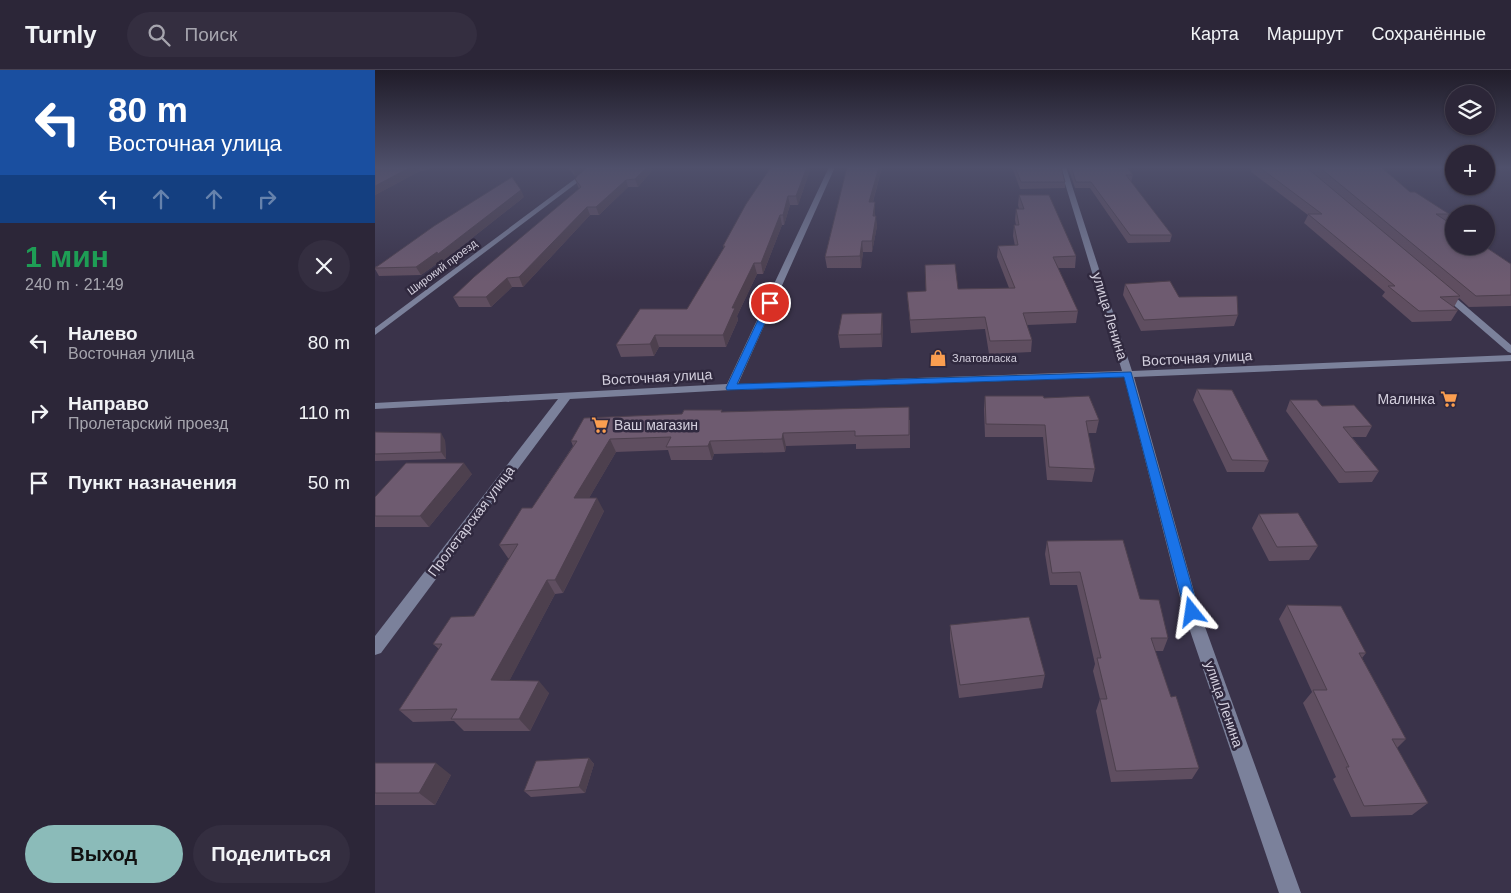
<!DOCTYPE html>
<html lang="ru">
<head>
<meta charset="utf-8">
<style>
	body { margin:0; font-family:Arial,sans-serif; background:#342e40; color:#f1f3f6; height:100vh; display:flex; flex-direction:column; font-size:19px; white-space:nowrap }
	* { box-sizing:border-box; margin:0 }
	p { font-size:16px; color:#a6a5ae }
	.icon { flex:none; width:28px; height:28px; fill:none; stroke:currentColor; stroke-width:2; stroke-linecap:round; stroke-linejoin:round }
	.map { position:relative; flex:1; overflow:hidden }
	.drawer { display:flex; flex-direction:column; background:#2c2638; width:375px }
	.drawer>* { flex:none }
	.guide { background:#1a4fa0; color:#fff; overflow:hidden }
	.buttons { position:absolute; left:1070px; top:15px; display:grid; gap:10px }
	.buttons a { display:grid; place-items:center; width:50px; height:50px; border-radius:50%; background:#2c2638; box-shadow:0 1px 4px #0004,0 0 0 1px #484353; font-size:25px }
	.pin { position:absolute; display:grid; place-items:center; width:42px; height:42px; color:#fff; margin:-21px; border:2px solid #fff; border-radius:50%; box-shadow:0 1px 5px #0007 }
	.me { position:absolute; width:55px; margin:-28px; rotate:345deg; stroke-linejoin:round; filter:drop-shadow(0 0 4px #0008) }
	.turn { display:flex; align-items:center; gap:18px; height:105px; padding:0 25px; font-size:22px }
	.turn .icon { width:65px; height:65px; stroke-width:2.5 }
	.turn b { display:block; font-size:35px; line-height:42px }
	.lanes { display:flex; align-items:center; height:48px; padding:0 25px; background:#0003; justify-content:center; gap:25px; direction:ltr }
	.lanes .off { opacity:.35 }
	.round { display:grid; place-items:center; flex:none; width:52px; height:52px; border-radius:26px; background:#342e40 }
	.summary { display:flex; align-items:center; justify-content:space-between; height:85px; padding:0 25px }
	h1 { font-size:30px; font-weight:700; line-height:38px; color:#1e9e55 }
	.button { display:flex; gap:10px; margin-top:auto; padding:10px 25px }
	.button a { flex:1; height:58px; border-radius:30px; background:#8bbbb9; color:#111; font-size:20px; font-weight:700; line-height:58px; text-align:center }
	.button a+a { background:#342e40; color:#f1f3f6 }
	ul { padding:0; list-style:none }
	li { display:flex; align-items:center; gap:15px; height:70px; padding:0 25px }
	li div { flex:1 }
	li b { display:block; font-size:19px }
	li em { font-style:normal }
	header { display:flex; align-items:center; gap:30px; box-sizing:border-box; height:70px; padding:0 25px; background:#2c2638; border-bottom:1px solid #484353 }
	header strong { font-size:24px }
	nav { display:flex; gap:28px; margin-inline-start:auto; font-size:18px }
	.search { width:350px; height:45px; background:#342e40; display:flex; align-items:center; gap:12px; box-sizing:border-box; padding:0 18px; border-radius:28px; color:#a6a5ae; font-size:19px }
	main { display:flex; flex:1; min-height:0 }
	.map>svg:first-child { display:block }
</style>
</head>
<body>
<header>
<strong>Turnly</strong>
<div class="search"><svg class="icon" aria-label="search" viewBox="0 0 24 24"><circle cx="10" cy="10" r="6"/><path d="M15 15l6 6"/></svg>Поиск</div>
<nav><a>Карта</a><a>Маршрут</a><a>Сохранённые</a></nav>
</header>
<main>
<section class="drawer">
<div class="guide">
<div class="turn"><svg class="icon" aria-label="left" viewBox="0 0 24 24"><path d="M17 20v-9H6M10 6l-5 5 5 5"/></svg><div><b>80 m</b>Восточная улица</div></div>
<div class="lanes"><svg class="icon" aria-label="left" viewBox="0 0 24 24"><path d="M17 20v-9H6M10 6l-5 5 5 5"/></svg><svg class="icon off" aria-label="ahead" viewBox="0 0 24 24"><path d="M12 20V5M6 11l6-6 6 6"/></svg><svg class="icon off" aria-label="ahead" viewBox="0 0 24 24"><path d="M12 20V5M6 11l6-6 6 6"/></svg><svg class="icon off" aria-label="right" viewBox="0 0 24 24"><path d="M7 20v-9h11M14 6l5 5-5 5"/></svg></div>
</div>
<div class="summary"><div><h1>1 мин</h1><p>240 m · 21:49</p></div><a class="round"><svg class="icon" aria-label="close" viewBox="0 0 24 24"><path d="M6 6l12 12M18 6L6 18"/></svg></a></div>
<ul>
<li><svg class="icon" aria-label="left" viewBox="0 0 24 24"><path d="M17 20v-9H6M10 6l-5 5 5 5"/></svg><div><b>Налево</b><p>Восточная улица</p></div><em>80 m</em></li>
<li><svg class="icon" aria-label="right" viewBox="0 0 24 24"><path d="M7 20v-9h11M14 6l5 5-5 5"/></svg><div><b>Направо</b><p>Пролетарский проезд</p></div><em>110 m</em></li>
<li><svg class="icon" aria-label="arrive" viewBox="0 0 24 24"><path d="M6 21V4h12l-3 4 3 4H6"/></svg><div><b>Пункт назначения</b></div><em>50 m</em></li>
</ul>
<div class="button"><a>Выход</a><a>Поделиться</a></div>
</section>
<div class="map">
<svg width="1136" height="823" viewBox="0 0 1136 823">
	<rect width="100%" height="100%" fill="#3a334a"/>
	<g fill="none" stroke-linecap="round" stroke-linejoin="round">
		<!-- minor -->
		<path fill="#7b819b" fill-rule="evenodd" d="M 216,97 L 223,97 L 0,265 L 0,258 Z
			M 454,97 L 460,97 L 363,314 L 747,301 L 685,97 L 691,97 L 757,301 L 1136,285 L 1136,291 L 759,307 L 825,543 L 926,823 L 904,823 L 809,543 L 749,307 L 356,320 L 195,329 L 6,583 L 0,585 L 0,566 L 183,329 L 0,339 L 0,333 L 352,314 Z
			M 1067,221 L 1073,221 L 1136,275 L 1136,283 L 1133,282 L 1067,225 Z"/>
	</g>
	<!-- wall -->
	<path fill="#5f4e60" d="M 0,97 L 56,97 L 50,101 L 45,101 L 0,125 Z
		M 192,97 L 213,97 L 200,106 Z
		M 213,97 L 280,97 L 263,117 L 253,117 L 224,145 L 215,145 L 148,217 L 137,217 L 116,237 L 84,237 L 78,227 L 204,119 L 200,109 Z
		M 436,97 L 423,135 L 415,135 L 409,155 L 407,155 L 388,204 L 382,204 L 362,246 L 363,250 L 351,277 L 284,277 L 279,286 L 246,287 L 241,275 L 312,239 L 349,178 L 348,176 Z
		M 472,97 L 507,97 L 498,132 L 500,132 L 500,146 L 502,156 L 497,182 L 488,182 L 486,198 L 452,198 L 450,187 Z
		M 637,97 L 686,97 L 690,112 L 690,118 L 645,119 Z
		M 693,97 L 752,97 L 758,105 L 756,112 L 797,165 L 795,172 L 753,173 L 715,118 L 700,118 Z
		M 877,97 L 1006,97 L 1035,122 L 1074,144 L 1071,150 L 1136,194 L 1136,236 L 1094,237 L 1084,228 L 1079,237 L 1083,240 L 1076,251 L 1037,252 L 1007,226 L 1010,222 L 929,153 L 933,145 L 876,102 Z
		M 644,125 L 701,186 L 700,198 L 683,198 L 703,241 L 701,253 L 652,255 L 657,270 L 656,282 L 614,284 L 610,259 L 536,263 L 532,222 L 551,221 L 550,195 L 583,219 L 634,218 L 622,187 L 623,176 L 640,176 L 638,166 L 639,155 L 641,155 L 640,150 L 641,139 L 644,139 L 643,135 Z
		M 149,127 L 68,191 L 67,190 L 46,205 L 4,206 L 0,199 L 0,197 Z
		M 750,214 L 863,245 L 859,256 L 766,261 L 748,225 Z
		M 508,256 L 507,277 L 465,278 L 463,265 Z
		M 822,319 L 894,391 L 889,402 L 852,402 L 818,330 Z
		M 610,326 L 669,328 L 724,350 L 721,363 L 713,363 L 720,399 L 717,412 L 672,410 L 668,367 L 610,367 L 609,339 Z
		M 915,330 L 947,336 L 997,356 L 991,367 L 977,367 L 1004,401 L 997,412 L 964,413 L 911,341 Z
		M 348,342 L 535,350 L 535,378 L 481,379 L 481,374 L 411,376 L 410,382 L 339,384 L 337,390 L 296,390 L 293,380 L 241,382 L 214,428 L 229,441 L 188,523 L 180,524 L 134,611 L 174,623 L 155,661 L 89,661 L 79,651 L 38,652 L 24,640 L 64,579 L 58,574 L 99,546 L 134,488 L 133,488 L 124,475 L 157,438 L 198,376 L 196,371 L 307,344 Z
		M 0,362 L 70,370 L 71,389 L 0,391 Z
		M 97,404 L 54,457 L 0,457 L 0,427 Z
		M 884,444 L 943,476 L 934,490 L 894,491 L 877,458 Z
		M 672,471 L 765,529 L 793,568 L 788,581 L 780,581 L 796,627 L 824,698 L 817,709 L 736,712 L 721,641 L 725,629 L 718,601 L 720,594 L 702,515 L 675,515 L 670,484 Z
		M 912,535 L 991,583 L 987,588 L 1031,669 L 1022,678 L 1053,733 L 1037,745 L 976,747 L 958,709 L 961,707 L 928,633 L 937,622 L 904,549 Z
		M 575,555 L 670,605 L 667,618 L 584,628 L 575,569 Z
		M 214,688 L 219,694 L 210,723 L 156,727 L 149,721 Z
		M 0,693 L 76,705 L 60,735 L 0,735 Z"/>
	<!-- shaded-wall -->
	<path fill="#4d404e" d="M 36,97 L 43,97 L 45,101 L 0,125 L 0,116 Z
		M 48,97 L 56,97 L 50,101 Z
		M 200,97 L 213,97 L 200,106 L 198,99 Z
		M 272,97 L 280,97 L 263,117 L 260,109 Z
		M 432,97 L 436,97 L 423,135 L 421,126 Z
		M 504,97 L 507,97 L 495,142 L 494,132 Z
		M 251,110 L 253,117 L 224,145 L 221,137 Z
		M 146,120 L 149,127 L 68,191 L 63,184 Z
		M 413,126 L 415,135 L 409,155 L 408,145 Z
		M 500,132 L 500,142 L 499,156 L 498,146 Z
		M 212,137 L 215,145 L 148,217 L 144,207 Z
		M 405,145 L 407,155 L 388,204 L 386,193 Z
		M 501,146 L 502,156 L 497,182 L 497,171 Z
		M 487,171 L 488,182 L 486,198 L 485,186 Z
		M 62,182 L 67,190 L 46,205 L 41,197 Z
		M 379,193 L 382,204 L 362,246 L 363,250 L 351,277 L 348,265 L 357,238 Z
		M 132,208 L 137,217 L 116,237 L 111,227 Z
		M 507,243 L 508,256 L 507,277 L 506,264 Z
		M 280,265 L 284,277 L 279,286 L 275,274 Z
		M 66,363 L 70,370 L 71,389 L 66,382 Z
		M 408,363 L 411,376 L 410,382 L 407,369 Z
		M 235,369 L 241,382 L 206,442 L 199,428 Z
		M 335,371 L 339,384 L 337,390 L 333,376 Z
		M 89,393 L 97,404 L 54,457 L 45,446 Z
		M 222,428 L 229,441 L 188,523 L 180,510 Z
		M 172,510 L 180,524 L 128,623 L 116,610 Z
		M 164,611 L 174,623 L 155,661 L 144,649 Z
		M 214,688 L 219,694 L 210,723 L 204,717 Z
		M 61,693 L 76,705 L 60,735 L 44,723 Z"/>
	<!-- building -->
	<path fill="#6e5b70" stroke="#4d404e" d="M 0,97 L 36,97 L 0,116 Z
		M 213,97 L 272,97 L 260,109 L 251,110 L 221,137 L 212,137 L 144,207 L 132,208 L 111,227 L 78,227 L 99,207 L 206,117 L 200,109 L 203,105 Z
		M 396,97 L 432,97 L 421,126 L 413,126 L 408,145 L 405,145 L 386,193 L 379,193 L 357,238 L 360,238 L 348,265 L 280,265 L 275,274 L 241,275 L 265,239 L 312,239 L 350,176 L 348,176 L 371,134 Z
		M 472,97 L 504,97 L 494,132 L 500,132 L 498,146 L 501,146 L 497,171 L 487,171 L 485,186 L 450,187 Z
		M 640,97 L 686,97 L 690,112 L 646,112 Z
		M 696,97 L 752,97 L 758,105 L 751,105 L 797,165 L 755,165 L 716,112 L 701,112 Z
		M 884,97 L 931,97 L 1085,226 L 1065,227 L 1083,240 L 1044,241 L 1013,216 L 1020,216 L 933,144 L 947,144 Z
		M 944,97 L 1006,97 L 1035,122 L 1040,122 L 1074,144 L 1061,144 L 1079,156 L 1079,176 L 1109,176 L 1136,194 L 1136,225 L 1101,226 Z
		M 137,107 L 146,120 L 63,184 L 62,182 L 41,197 L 0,198 L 59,156 Z
		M 644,125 L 674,125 L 701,186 L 678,187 L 703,241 L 648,243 L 657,270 L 615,271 L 610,247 L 535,250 L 532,222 L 551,221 L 550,195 L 580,194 L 583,219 L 640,218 L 623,176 L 643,175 L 639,155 L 644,155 L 641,139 L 649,139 Z
		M 795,211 L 804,227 L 862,226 L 863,245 L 769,250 L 750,214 Z
		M 507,243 L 506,264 L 463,265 L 467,244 Z
		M 822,319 L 857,320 L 894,391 L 857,390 Z
		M 610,326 L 668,326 L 669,328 L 714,326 L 724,350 L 711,351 L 720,399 L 674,397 L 670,355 L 611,354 Z
		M 915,330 L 942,330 L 947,336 L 979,335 L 997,356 L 968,357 L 1004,401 L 970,402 Z
		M 534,337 L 534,365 L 480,366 L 480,361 L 408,363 L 407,369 L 335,371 L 333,376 L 291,377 L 296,367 L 235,369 L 199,428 L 222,428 L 180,510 L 172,510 L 116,610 L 164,611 L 144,649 L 76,649 L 82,639 L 24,640 L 67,574 L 58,574 L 76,547 L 99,546 L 143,474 L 124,475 L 147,438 L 157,438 L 202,371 L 196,371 L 209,348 L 307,344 L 309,340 L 347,340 L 346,342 Z
		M 0,362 L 66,363 L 66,382 L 0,384 Z
		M 31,393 L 89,393 L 45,446 L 0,446 L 0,427 Z
		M 923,443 L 943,476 L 902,477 L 884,444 Z
		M 748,470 L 765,529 L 784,530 L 793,568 L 776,568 L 796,627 L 801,626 L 824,698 L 741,701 L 725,629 L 732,629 L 722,588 L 726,588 L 705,502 L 677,503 L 672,471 Z
		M 912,535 L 966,536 L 991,583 L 984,583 L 1031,669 L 1017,669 L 1053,733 L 989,736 L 971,697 L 974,697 L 938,620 L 952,620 Z
		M 654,547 L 670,605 L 585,615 L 575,555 Z
		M 214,688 L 204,717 L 149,721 L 161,691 Z
		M 0,693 L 61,693 L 44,723 L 0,723 Z"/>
	<!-- sky -->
	<linearGradient id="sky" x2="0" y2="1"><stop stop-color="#201c29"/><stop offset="0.46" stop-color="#4f506b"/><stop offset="1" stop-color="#4f506b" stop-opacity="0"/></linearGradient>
	<rect width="1136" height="212" fill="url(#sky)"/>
	<!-- route -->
	<path fill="#1a73e8" stroke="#114b97" d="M 392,231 L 399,233 L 362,314 L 756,302 L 824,542 L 822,547 L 817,548 L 812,547 L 810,542 L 749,307 L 352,320 L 351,318 Z"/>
	<!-- icons -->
	<defs>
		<g id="shop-bare" transform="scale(1.35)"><path d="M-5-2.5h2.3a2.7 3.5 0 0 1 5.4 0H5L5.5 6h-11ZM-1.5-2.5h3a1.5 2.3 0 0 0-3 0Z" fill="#fb9e50" stroke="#30293f" stroke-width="2.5" paint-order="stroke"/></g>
		<g id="supermarket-bare" transform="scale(1.35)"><path d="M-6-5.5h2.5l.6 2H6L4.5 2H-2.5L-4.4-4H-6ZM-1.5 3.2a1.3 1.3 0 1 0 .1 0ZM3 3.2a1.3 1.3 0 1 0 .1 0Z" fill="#fb9e50" stroke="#30293f" stroke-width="2.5" paint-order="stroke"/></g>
	</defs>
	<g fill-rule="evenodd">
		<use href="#shop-bare" x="563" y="288"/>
		<use href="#supermarket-bare" x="1074" y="329"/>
		<use href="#supermarket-bare" x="225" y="355"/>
	</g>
	<g text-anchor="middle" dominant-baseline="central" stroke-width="5" stroke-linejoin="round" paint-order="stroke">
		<!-- far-street labels -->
		<g font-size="11" fill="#d3cfdd" stroke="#30293f">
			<text transform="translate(67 197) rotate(-37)">Широкий проезд</text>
		</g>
		<!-- far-poi labels -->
		<g font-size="11" fill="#d3cfdd" stroke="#30293f" text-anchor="start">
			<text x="577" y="288">Златовласка</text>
		</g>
		<!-- street labels -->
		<g font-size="14" fill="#d3cfdd" stroke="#30293f">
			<text transform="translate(735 246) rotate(73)">улица Ленина</text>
			<text transform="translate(822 288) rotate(-3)">Восточная улица</text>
			<text transform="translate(282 307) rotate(-3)">Восточная улица</text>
			<text transform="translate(96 451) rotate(-53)">Пролетарская улица</text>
			<text transform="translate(849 634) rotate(71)">улица Ленина</text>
		</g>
		<!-- poi labels -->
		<g font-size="14" fill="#d3cfdd" stroke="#30293f" text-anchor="end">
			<text x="1060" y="329">Малинка</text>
			<text x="239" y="355" text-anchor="start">Ваш магазин</text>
		</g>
	</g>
</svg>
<div class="buttons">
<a><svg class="icon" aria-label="layers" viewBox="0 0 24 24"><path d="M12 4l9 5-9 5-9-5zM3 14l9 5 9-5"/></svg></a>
<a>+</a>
<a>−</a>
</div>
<div class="pin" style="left:395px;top:233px;background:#d93025"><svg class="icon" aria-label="arrive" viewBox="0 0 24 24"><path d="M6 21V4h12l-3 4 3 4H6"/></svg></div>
<svg class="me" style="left:817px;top:542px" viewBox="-20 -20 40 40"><path d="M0-17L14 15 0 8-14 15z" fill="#1a73e8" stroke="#fff" stroke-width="4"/></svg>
</div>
</main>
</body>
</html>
